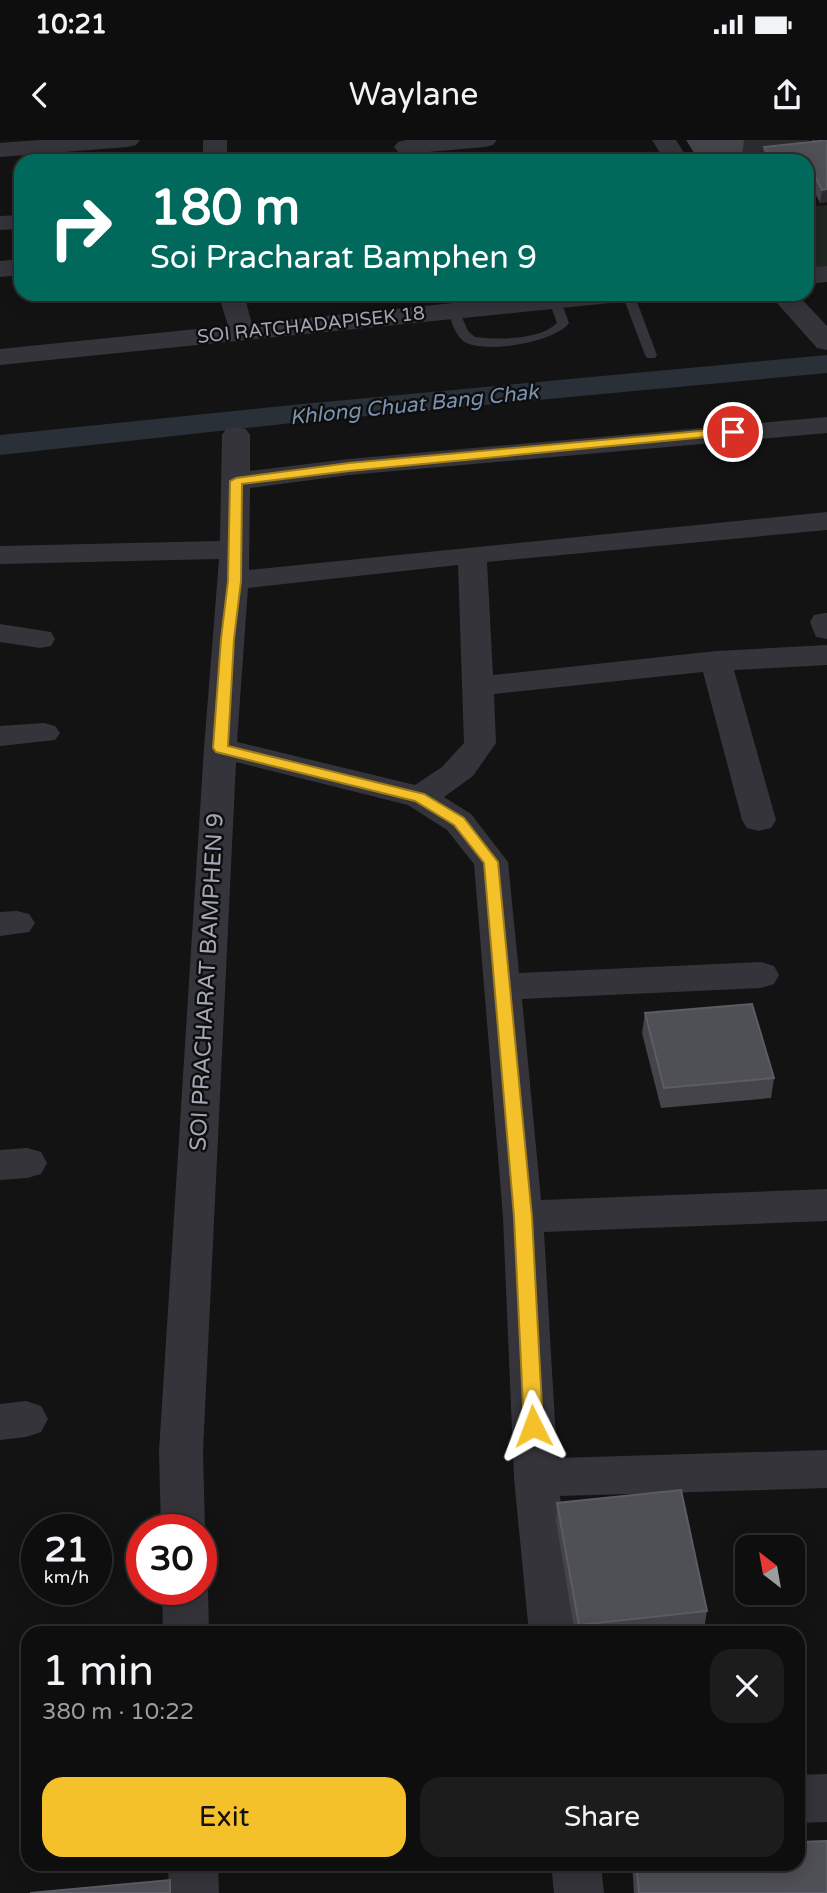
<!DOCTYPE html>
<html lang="en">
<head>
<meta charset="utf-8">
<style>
	body { margin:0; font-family:"Varela Round",sans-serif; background:#1c1c1d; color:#f1f3f6; height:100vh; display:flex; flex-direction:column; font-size:26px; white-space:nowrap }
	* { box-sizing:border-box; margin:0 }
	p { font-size:23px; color:#9b9c9e }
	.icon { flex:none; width:38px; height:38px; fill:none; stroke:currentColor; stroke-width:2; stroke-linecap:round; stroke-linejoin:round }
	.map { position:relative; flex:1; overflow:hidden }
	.side { position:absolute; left:21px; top:1486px; width:784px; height:245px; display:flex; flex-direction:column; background:#0e0e0f; border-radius:21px; box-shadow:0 4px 18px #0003,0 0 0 2px #2e2e2f }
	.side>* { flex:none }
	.hud { position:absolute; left:14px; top:14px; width:800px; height:147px; border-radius:21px; box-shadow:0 4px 18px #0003,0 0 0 2px #2e2e2f; background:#00695c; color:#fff; overflow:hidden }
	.needle { width:46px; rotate:329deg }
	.buttons { position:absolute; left:735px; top:1395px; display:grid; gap:14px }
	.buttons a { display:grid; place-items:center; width:70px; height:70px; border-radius:14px; background:#0e0e0f; box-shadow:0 4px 18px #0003,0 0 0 2px #2e2e2f; font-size:35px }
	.speed { position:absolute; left:21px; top:1374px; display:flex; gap:14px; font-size:35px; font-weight:700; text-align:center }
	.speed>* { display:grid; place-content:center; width:91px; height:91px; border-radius:50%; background:#0e0e0f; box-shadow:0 4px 18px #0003,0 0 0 2px #2e2e2f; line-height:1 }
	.speed small { font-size:18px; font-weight:400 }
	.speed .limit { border:10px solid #d22; background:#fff; color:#111 }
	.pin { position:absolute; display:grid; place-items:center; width:60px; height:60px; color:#fff; margin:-30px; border:4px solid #fff; border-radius:50%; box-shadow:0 2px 7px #0007 }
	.me { position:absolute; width:77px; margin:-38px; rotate:357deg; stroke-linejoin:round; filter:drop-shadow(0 0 5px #0008) }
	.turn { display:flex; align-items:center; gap:24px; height:147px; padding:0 21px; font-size:32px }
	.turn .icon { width:91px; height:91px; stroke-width:2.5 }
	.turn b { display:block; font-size:49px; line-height:60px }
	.round { display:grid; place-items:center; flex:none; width:74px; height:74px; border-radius:21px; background:#1c1c1d }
	.head { display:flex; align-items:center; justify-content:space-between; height:119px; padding:0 21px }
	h1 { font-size:42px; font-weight:600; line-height:52px }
	.primary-button { display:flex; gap:14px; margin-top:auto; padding:14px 21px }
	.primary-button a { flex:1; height:80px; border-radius:21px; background:#f5c12b; color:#111; font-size:28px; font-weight:600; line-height:80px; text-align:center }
	.primary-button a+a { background:#1c1c1d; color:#f1f3f6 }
	.status { display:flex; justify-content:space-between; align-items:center; height:49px; padding:0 35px; background:#0e0e0f; direction:ltr }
	.status svg { height:19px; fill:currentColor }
	header { display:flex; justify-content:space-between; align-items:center; height:91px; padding:0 21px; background:#0e0e0f; font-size:32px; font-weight:600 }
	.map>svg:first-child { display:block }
</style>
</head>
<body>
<div class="status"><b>10:21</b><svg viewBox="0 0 49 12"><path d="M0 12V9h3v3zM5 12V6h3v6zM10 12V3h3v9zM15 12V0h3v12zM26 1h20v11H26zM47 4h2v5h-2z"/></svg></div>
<header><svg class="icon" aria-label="back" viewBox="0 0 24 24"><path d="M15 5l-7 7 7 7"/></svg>Waylane<svg class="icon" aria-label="share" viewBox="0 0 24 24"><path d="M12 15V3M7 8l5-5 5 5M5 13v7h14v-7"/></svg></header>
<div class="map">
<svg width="827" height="1753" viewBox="0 0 827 1753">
	<rect width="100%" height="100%" fill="#131314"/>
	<!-- green -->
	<path fill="#1f2720" d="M 807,51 L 815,66 L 827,65 L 827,127 L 807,129 Z"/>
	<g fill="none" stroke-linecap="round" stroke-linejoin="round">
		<!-- canal -->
		<path fill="#293038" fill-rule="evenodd" d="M 827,215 L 827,233 L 292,283 L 0,315 L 0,295 L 292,265 Z"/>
		<!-- service -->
		<path fill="#34343a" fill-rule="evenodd" d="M 622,154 L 634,154 L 657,215 L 655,218 L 647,218 L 645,215 Z
			M 555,157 L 561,161 L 569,183 C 556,202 483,215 463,201 C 455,194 451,181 448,171 L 458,168 L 468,191 L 475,197 C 498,200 540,200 557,183 L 549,161 Z"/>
		<!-- minor -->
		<path fill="#34343a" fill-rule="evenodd" d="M 39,0 L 140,0 L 136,5 L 128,7 L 0,17 L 0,3 Z
			M 203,0 L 227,0 L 227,21 L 203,21 Z
			M 406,0 L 497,0 L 493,5 L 485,7 L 406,14 L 398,12 L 394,7 L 398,2 Z
			M 21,75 L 21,89 L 0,90 L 0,76 Z
			M 21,119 L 21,135 L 0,137 L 0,121 Z
			M 218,154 L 244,154 L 254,192 L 250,198 L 241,200 L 232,198 Z
			M 827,277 L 827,293 L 349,335 L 250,348 L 249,430 L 827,372 L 827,390 L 487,422 L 493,535 L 716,511 L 827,505 L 827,525 L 734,530 L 776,680 L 771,688 L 759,691 L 747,688 L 742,680 L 703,532 L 494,554 L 496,603 L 473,636 L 444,657 L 471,674 L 508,722 L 519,833 L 761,822 L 774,826 L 779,835 L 774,844 L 761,848 L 522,859 L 541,1060 L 827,1049 L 827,1081 L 544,1092 L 557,1318 L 827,1310 L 827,1348 L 560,1356 L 575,1493 L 529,1493 L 514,1338 L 503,1077 L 474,724 L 447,690 L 408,665 L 236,622 L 203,1311 L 205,1390 L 201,1399 L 201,1390 L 161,1390 L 159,1311 L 204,608 L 219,419 L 0,424 L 0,406 L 220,401 L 222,295 L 226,289 L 236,287 L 246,289 L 250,295 L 250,331 L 349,319 ZM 458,425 L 464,603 L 442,627 L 415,645 L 237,602 L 248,448 Z
			M 825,473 L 827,473 L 827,499 L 816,497 L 810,482 L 814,475 Z
			M 0,484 L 51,492 L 55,499 L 51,506 L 40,508 L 0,502 Z
			M 44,583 L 55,586 L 60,593 L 55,600 L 0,606 L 0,586 Z
			M 17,771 L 29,774 L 35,783 L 29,792 L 0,796 L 0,772 Z
			M 27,1008 L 41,1012 L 47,1023 L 41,1034 L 27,1038 L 0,1040 L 0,1010 Z
			M 26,1261 L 41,1266 L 48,1279 L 41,1292 L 26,1297 L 0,1300 L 0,1264 Z
			M 201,1435 L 208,1449 L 209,1493 L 163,1493 L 162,1449 L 201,1449 Z
			M 827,1634 L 827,1682 L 798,1683 L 798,1635 Z
			M 168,1724 L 218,1724 L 219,1753 L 169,1753 Z
			M 551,1724 L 601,1724 L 604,1753 L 554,1753 Z"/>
		<!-- tertiary -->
		<path fill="#34343a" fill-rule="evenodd" d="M 652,0 L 676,0 L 689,21 L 665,21 Z
			M 827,126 L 827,142 L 807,144 L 807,128 Z
			M 542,154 L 634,154 L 630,160 L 621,162 L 0,225 L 0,209 Z
			M 769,154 L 797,154 L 827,186 L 827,210 L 817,208 Z"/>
	</g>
	<!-- wall -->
	<path fill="#44444a" d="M 686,0 L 810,0 L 792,4 L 812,2 L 812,0 L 827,0 L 827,62 L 820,63 L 812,47 L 807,21 L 763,21 L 763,11 L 742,16 L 698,19 Z
		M 645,873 L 774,938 L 771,958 L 661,968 L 642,893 Z
		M 557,1363 L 707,1471 L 704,1489 L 665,1493 L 575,1493 L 556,1381 Z
		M 632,1724 L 798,1724 L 827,1753 L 634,1753 Z"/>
	<!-- shaded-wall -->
	<path fill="#2c2c30" d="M 744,0 L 810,0 L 766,10 L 764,7 L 763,11 L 742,16 Z
		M 814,34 L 812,47 L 807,48 L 807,35 Z
		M 827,49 L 827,62 L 820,63 L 822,50 Z"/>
	<!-- building -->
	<path fill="#4f4f56" stroke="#5c5d64" stroke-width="2" d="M 819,0 L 827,0 L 827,49 L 822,50 L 814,34 L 807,35 L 807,21 L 773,21 L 764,7 L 820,1 Z
		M 752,864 L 774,938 L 664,948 L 645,873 Z
		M 681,1350 L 707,1471 L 579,1485 L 557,1363 Z
		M 827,1701 L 827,1753 L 639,1753 L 636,1724 L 798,1724 L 798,1702 Z
		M 170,1740 L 170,1753 L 30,1753 Z"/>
	<!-- route -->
	<path fill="#f5c12b" stroke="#9f7d1c" stroke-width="2" d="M 733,288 L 737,289 L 737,294 L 349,331 L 242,344 L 241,441 L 234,499 L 228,606 L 424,654 L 464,678 L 498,722 L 532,1077 L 543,1286 L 540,1291 L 533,1294 L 527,1291 L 524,1286 L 514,1077 L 484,723 L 454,685 L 415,661 L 216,612 L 213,608 L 221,499 L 228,441 L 230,341 L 236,338 L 349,323 Z"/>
	<g text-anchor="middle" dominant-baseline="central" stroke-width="5" stroke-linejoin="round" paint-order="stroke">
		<!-- far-street labels -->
		<g font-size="19" fill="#a4a8b5" stroke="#0e0e0f">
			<text transform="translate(311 185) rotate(-6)">SOI RATCHADAPISEK 18</text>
		</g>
		<!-- far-water labels -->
		<g font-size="21" font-style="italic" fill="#7a93b1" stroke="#0e0e0f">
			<text transform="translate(414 265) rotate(-6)">Khlong Chuat Bang Chak</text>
		</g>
		<!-- street labels -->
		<g font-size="23" fill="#a4a8b5" stroke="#0e0e0f">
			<text transform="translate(207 842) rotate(-87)">SOI PRACHARAT BAMPHEN 9</text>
		</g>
	</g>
</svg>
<div class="buttons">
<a><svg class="needle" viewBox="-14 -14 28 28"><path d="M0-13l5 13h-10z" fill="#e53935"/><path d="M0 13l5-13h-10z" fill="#9b9c9e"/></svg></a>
</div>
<div class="speed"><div>21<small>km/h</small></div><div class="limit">30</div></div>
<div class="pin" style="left:733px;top:292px;background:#d93025"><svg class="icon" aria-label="arrive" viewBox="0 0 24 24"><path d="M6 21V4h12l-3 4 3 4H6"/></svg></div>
<svg class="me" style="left:533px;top:1286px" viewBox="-20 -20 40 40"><path d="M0-17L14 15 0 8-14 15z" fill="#f5c12b" stroke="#fff" stroke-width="4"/></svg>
<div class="hud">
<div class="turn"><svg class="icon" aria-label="right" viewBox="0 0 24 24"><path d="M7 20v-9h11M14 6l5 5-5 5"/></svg><div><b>180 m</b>Soi Pracharat Bamphen 9</div></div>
</div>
<section class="side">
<div class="head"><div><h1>1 min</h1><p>380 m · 10:22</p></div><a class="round"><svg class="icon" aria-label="close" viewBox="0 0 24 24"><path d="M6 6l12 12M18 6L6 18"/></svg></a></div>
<div class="primary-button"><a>Exit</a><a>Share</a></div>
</section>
</div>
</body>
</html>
